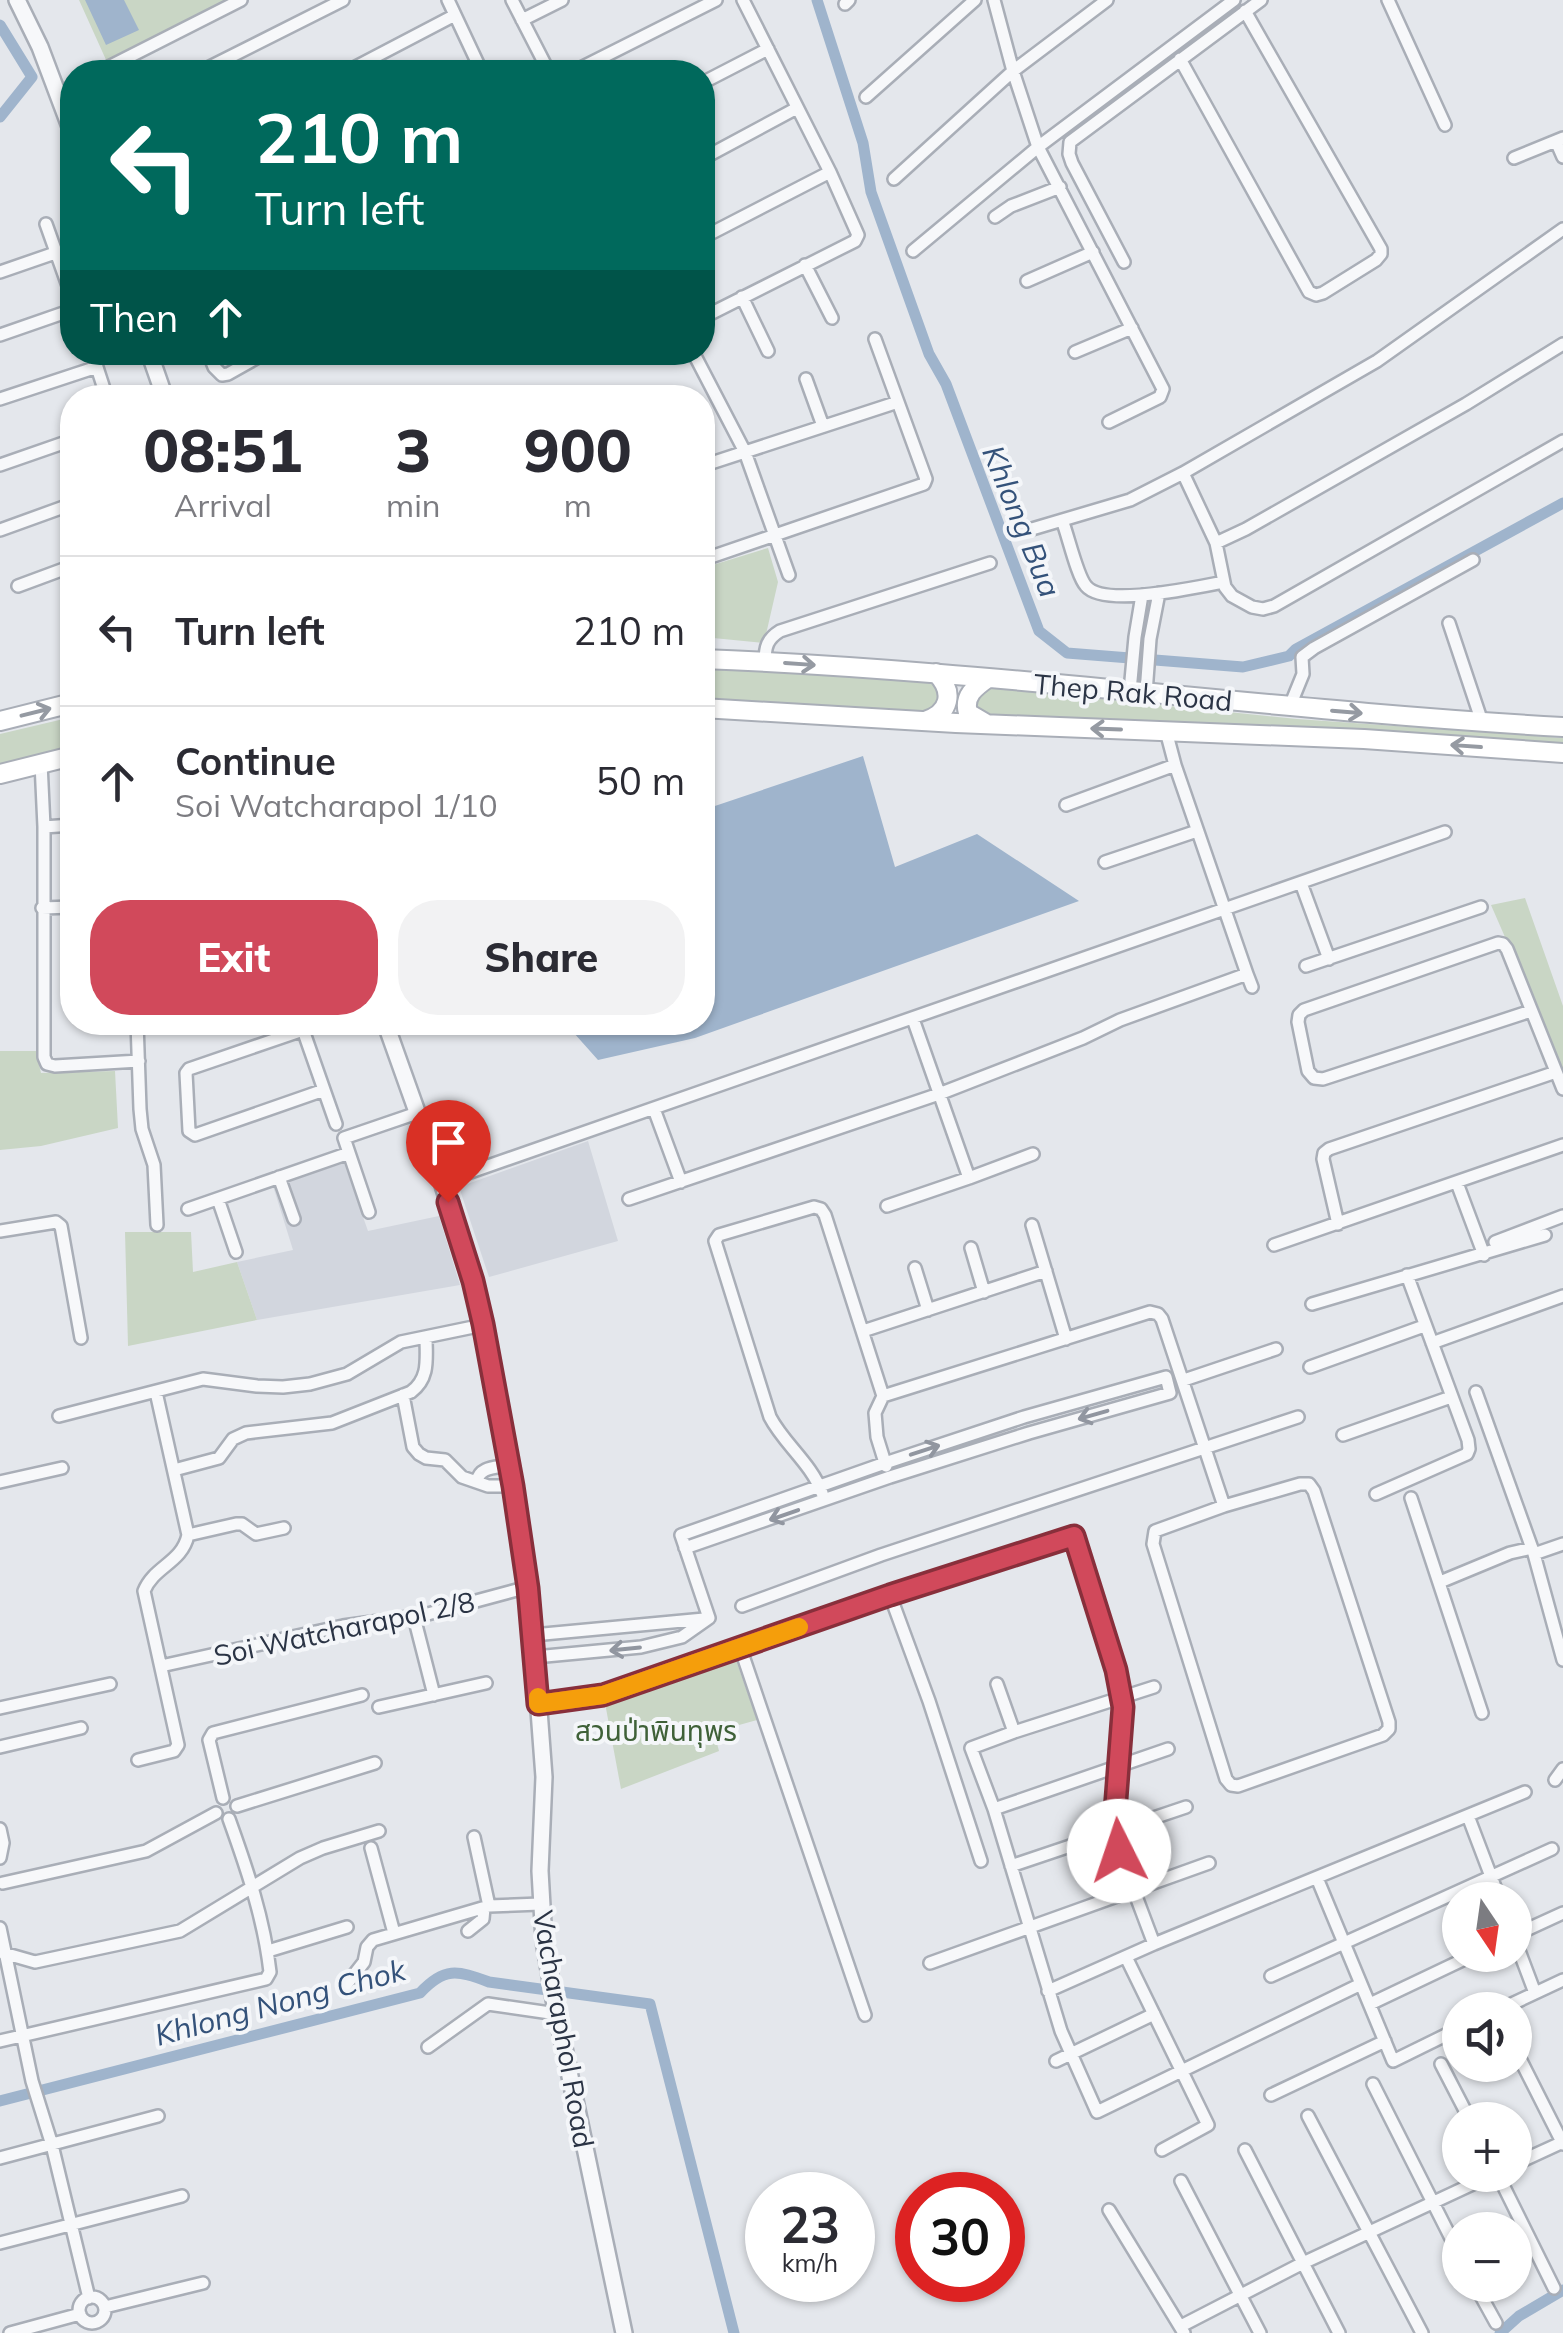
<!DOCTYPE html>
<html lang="en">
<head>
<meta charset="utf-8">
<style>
	body { margin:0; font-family:Mulish,"Noto Sans Thai",sans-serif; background:#f2f2f3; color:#2b2b33; height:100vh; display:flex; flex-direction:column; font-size:38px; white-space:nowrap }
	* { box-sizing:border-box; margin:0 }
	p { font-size:32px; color:#7c7c81 }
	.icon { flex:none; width:55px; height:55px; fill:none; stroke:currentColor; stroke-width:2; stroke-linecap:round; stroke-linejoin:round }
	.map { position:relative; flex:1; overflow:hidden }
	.panel { position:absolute; left:60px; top:385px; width:655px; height:650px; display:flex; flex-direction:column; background:#fff; border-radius:40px; box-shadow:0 2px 8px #0004 }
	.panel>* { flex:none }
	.guide { position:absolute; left:60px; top:60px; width:655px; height:305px; border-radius:40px; box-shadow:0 2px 8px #0004; background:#00695c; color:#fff; overflow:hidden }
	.needle { width:65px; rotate:167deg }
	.tools { position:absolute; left:1442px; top:1882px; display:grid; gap:20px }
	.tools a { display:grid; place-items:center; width:90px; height:90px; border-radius:50%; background:#fff; box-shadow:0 2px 8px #0004; font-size:50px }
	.speed { position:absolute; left:745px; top:2172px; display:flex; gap:20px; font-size:50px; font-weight:700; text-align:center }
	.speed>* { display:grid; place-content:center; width:130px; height:130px; border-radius:50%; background:#fff; box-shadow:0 2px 8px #0004; line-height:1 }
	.speed small { font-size:25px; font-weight:400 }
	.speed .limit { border:15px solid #d22; background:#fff; color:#111 }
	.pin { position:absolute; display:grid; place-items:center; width:85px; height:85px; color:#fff; margin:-102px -42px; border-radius:50% 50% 50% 0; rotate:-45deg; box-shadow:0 0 10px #0007 }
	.pin .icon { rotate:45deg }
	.me { position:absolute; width:110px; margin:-55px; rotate:356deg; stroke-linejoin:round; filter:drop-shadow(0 0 8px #0008) }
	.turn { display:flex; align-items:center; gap:35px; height:210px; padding:0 30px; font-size:45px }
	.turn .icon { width:130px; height:130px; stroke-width:2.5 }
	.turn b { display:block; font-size:70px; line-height:85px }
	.then { display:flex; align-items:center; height:95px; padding:0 30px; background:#0003; gap:20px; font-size:38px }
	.eta { display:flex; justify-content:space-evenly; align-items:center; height:170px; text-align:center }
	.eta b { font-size:60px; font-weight:800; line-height:70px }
	.primary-button { display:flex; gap:20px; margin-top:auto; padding:20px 30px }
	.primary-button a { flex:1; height:115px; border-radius:40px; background:#d1495b; color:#fff; font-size:40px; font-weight:800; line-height:115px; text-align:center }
	.primary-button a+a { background:#f2f2f3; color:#2b2b33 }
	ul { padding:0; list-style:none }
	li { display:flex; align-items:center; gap:30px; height:150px; padding:0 30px; border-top:2px solid #e1e1e2 }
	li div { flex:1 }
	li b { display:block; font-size:38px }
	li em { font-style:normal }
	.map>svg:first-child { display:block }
</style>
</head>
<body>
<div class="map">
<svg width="1563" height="2333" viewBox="0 0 1563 2333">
	<rect width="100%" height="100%" fill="#e4e7ec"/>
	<!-- built -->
	<path fill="#d2d6de" d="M 588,1141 L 618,1241 L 489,1277 L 459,1187 Z
		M 344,1163 L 368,1231 L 439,1216 L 460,1285 L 257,1320 L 237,1262 L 293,1250 L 273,1186 Z"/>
	<!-- green -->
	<path fill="#c9d6c5" d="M 79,0 L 226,0 L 107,62 Z
		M 768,548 L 778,582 L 764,643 L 703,637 L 703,568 Z
		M 702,668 L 935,682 L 944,695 L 930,713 L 703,698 Z
		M 985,687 L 1297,719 L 1563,738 L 1563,744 L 1323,728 L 985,717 L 972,706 Z
		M 72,717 L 72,745 L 0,765 L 0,734 Z
		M 1525,898 L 1563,1006 L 1563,1070 L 1491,905 Z
		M 0,1051 L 36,1051 L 41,1073 L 115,1071 L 118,1128 L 41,1146 L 0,1150 Z
		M 125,1232 L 191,1232 L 193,1272 L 237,1262 L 257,1320 L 128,1346 Z
		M 736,1660 L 757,1720 L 714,1732 L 719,1751 L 621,1789 L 605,1703 Z"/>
	<!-- water -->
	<path fill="#9fb4cc" d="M 85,0 L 124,0 L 139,30 L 106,45 Z
		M 863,756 L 895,867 L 977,834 L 1079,901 L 695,1038 L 598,1060 L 565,1023 L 702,1022 L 703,810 Z"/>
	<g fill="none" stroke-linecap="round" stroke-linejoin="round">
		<!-- canal -->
		<path stroke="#9fb4cc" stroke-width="11" d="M 817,0 L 863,143 L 871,192 L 929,354 L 946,384 L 1039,631 L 1067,653 L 1243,667 L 1289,656 L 1296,649 L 1563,503
			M 0,25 L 32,77 L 0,117
			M 0,2101 L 420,1993 C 444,1967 457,1970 489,1982 L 650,2004 L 734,2333
			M 1500,2333 L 1519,2316 L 1563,2290"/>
		<!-- minor casing -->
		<g stroke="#a9aeb7" stroke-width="16">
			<path id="minor" d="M 448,0 L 479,66 L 479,72
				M 512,0 L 549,72
				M 994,0 L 1013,71 L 1038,147 L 1163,389 L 1160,397 L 1109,422
				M 1388,0 L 1445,125
				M 845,4 L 849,0
				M 522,20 L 562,0
				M 1180,59 L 1309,292 L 1316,295 L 1323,293 L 1376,260 L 1381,254 L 1381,249 L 1245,11
				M 99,72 L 241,0
				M 200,72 L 343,0
				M 346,72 L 455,15
				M 573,72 L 716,0
				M 702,83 L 768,49
				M 59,94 L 72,86
				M 866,97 L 975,0
				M 1556,141 L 1563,157
				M 1514,158 L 1563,138
				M 702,159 L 797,108
				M 894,179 L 1013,71 L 1107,0
				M 995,217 L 1011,206 L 1060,187
				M 46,224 L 72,297
				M 702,238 L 830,172
				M 913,251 L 1038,147 L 1234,0
				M 1124,262 L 1072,163 L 1069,154 L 1070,142 L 1261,0
				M 805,265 L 832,318
				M 0,272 L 55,253
				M 1027,281 L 1093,252
				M 742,297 L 768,351
				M 702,318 L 855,241 L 858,235 L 830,172 L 743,0
				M 0,335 L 72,310
				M 92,352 L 107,398
				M 208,352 L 214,367 L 222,375 L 228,374 L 267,352
				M 693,352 L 745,452 L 789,575
				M 1075,352 L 1132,328
				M 806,379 L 823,426
				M 0,399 L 97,367
				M 0,465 L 72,440
				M 702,466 L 898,402
				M 1183,473 L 1216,543 L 1225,587 L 1232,596 L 1252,607 L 1263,609 L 1274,606 L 1563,441
				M 1062,520 C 1068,535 1077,576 1086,586 C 1104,608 1198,587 1224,582
				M 1032,529 L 1130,500 L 1183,473 L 1377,361 L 1563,229
				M 0,530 L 72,504
				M 1216,543 L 1246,529 L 1466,404 L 1563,344
				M 702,560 L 924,484 L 926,479 L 875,339
				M 18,586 L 72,566
				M 1449,623 L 1482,722
				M 765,662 C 765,647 767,639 780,631 L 990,563
				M 1130,691 L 1135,637 L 1142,595
				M 1146,693 L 1150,639 L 1159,593
				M 1290,706 L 1303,674 L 1302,657 L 1314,648 L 1473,560
				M 1166,731 L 1175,765
				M 41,763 L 44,827 L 44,1057 L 47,1064 L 55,1066 L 139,1061
				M 1066,805 L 1175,765 L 1247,974
				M 44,827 L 72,825
				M 1105,862 L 1197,831
				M 1301,883 L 1329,959
				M 42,908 L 72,907
				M 1306,966 L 1481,907
				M 1531,1011 L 1323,1079 L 1314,1078 L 1308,1071 L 1298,1022 L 1299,1015 L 1304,1010 L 1498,943 L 1503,944 L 1507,949 L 1563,1089
				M 913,1019 L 969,1178 L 1033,1154
				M 137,1022 L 140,1109 L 142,1129 L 154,1165 L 157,1225
				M 302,1027 L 336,1124
				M 303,1030 L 189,1069 L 186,1073 L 189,1131 L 195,1135 L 324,1090
				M 654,1109 L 681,1182
				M 279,1177 L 294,1219
				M 442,1182 L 1445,832
				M 1457,1183 L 1484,1255
				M 218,1199 L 236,1252
				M 629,1199 L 939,1094 L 1083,1038 L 1120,1020 L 1247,974 L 1252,987
				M 887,1206 L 969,1178
				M 188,1209 L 349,1153
				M 369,1212 L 344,1138 L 417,1113
				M 1338,1224 L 1323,1159 L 1324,1153 L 1329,1149 L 1556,1072
				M 1032,1225 L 1066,1339
				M 0,1231 L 56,1222 L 61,1226 L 81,1338
				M 1495,1242 L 1563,1216
				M 1274,1245 L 1563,1145
				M 971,1248 L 984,1292
				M 915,1268 L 928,1310
				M 1312,1304 L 1545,1235
				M 863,1331 L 1046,1271
				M 1432,1343 L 1563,1296
				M 1310,1367 L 1424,1326
				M 1184,1380 L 1276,1349
				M 1476,1392 L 1534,1554 L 1563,1660
				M 403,1395 L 413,1447 L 419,1454 L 426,1458 L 445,1460 L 462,1477 L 488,1486 L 513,1486
				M 883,1396 L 1150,1312 L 1158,1314 L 1162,1319 L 1224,1506 L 1155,1531 L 1153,1544 L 1226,1779 L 1231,1785 L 1238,1786 L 1383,1735 L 1389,1729 L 1389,1722 L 1314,1491 L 1309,1484 L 1300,1484 L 1224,1506
				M 59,1416 L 203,1379 L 257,1386 L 283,1387 L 310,1384 L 347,1374 L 401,1342 L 483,1325
				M 1343,1435 L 1451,1397
				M 174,1470 L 219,1458 L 233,1439 L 246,1433 L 332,1423 L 411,1392 C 430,1378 426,1358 426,1337
				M 477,1481 C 480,1466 496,1468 509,1465
				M 0,1482 L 62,1468
				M 822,1493 C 811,1463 784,1444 770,1417 L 715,1241 L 719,1235 L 814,1207 L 821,1209 L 825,1215 L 883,1396 L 875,1413 L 877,1437 L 886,1466
				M 1376,1494 L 1467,1454 L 1469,1449 L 1468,1440 L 1407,1275
				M 1411,1498 L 1482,1713
				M 188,1535 L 236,1524 L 242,1524 L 256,1534 L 284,1528
				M 685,1548 L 890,1477 L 1029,1433 L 1170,1393 L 1166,1377 L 1024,1417 L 885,1463 L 681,1535 L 709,1618
				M 1534,1554 L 1563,1544
				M 1440,1582 L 1510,1553 L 1532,1548
				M 890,1595 L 929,1701 L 981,1861
				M 742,1606 L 881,1555 L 1298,1417
				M 414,1617 L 434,1695
				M 533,1635 L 704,1619
				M 740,1647 L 865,2015
				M 535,1657 L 641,1647 L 682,1637 L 709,1618
				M 161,1666 L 343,1626 L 424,1615 L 528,1587
				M 997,1684 L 1014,1732 L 1154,1687
				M 539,1703 L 603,1695 L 890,1595 L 1075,1536 L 1116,1670 L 1123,1707 L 1114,1825 L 1119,1851 L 1154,1944
				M 379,1707 L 486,1683
				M 0,1708 L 110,1684
				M 1014,1732 L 971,1748 L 994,1809 L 1168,1749
				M 0,1747 L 81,1728
				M 138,1760 L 174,1751 L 178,1745 L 144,1591 C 154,1566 182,1563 188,1535 L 156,1392
				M 1555,1780 L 1563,1769
				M 223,1798 L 209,1740 L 213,1733 L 362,1695
				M 237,1806 L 375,1763
				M 994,1809 L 1061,2031 L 1097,2112 L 1361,1984
				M 1468,1816 L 1500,1900
				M 0,1829 L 3,1843 L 0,1858
				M 474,1837 L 489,1906
				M 371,1848 L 394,1933
				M 1011,1866 L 1186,1807
				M 1317,1878 L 1393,2061 L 1460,2028
				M 3,1883 L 146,1851 L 216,1813
				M 0,1928 L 32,2081 L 52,2145 L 89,2298
				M 468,1931 L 483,1919 L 484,1908
				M 1515,1935 L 1563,1913
				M 1515,1940 L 1535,1993
				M 268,1951 L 347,1927
				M 0,1952 L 35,1962 L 180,1931 L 300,1858 L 323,1848 L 379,1831
				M 1126,1957 L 1208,2125 L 1162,2150
				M 930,1963 L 1209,1863
				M 1271,1976 L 1552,1849
				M 346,1985 L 364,1962 L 367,1947 L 373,1940 L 489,1906 L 540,1904
				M 1048,1991 L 1154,1944 L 1525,1792
				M 1370,2004 L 1473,1955
				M 1499,2010 L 1563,1980
				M 0,2041 L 266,1979 L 270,1972 C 264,1919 247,1869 229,1819
				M 428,2047 L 488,2004 L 557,2014
				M 1515,2049 L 1563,2144
				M 1056,2061 L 1154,2014
				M 1441,2064 L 1470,2120
				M 1373,2084 L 1460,2256
				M 1271,2095 L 1385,2041
				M 1308,2116 L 1422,2333
				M 1245,2150 L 1339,2333
				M 0,2158 L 158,2116
				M 1515,2164 L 1563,2142
				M 1498,2175 L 1554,2288
				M 1181,2181 L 1260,2333
				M 1109,2210 L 1184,2333
				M 0,2243 L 182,2196
				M 1475,2285 L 1496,2323
				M79 2310a13 13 0 1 1 26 0a13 13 0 1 1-26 0Z
				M 105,2307 L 203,2283
				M 1181,2326 L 1303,2263 L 1492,2175
				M 10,2333 L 80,2314"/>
		</g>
		<!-- tertiary casing -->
		<g stroke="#a9aeb7" stroke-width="20">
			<path id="tertiary" d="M 17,0 L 40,47 L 72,132
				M 149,352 L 165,398
				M 385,1022 L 442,1182 L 473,1281 L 498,1401 L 513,1486 L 535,1657 L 544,1777 L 540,1871 L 544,1941 L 555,2005 L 624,2333"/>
		</g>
		<!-- secondary casing -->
		<g stroke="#a9aeb7" stroke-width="22">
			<path id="secondary" d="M 702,659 C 990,670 1276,711 1563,727
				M 702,708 L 956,723 L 1364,739 L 1563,753
				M 0,721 L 72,703
				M 925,721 C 950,713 955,692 936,673
				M 985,723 L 968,713 C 963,696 975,687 988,678
				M 0,774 L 72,756"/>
		</g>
		<!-- minor -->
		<use href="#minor" stroke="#f7f8fa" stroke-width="11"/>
		<!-- tertiary -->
		<use href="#tertiary" stroke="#f7f8fa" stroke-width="15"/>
		<!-- secondary -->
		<use href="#secondary" stroke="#fff" stroke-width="18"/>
	</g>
	<!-- one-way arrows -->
	<defs><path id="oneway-shaft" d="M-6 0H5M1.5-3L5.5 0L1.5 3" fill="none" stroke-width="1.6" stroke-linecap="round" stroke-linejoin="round" transform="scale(2.5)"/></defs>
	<g stroke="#959aa2">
		<use href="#oneway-shaft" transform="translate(800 664) rotate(4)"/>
		<use href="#oneway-shaft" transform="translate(36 712) rotate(-14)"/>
		<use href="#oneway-shaft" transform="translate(1347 712) rotate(5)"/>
		<use href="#oneway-shaft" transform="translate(1106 729) rotate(-178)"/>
		<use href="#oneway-shaft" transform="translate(1466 746) rotate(-176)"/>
	</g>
	<g stroke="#9196a0">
		<use href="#oneway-shaft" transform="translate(1093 1415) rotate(164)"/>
		<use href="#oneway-shaft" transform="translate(925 1450) rotate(-18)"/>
		<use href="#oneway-shaft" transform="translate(784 1515) rotate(161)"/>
		<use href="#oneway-shaft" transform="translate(625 1649) rotate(174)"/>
	</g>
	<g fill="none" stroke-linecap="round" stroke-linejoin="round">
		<!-- route casing -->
		<g stroke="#882f3b" stroke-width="25">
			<path id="route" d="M 448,1202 L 473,1281 L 483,1324 L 513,1486 L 528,1588 L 538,1704 L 603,1695 L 890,1595 L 1074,1536 L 1116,1670 L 1123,1707 L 1114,1825 L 1119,1851"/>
		</g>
		<!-- route -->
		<use href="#route" stroke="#d1495b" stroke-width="18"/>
		<!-- slow -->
		<path stroke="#f59e0b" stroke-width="18" d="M 538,1697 L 538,1704 L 603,1695 L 799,1627"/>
	</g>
	<g text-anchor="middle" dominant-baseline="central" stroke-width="8" stroke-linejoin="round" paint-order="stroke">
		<!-- street labels -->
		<g font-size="28" fill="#2b3445" stroke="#f4f6f9">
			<text transform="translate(1133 692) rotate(5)">Thep Rak Road</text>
			<text transform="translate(344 1628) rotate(-12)">Soi Watcharapol 2/8</text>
			<text transform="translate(564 2029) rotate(80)">Vacharaphol Road</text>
		</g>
		<!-- park labels -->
		<g font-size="28" fill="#3f6138" stroke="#f4f6f9">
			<text x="656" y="1730">สวนป่าพินทุพร</text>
		</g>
		<!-- water labels -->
		<g font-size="30" font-style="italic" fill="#34527a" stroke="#f4f6f9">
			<text transform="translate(1022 521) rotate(68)">Khlong Bua</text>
			<text transform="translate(280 2002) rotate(-15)">Khlong Nong Chok</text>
		</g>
	</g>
</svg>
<div class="tools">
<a><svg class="needle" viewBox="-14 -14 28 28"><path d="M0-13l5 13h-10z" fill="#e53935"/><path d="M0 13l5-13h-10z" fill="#7c7c81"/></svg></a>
<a><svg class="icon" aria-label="sound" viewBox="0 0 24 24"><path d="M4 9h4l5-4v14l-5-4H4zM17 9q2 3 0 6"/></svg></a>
<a>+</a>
<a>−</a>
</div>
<div class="speed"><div>23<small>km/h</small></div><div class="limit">30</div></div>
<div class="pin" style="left:448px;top:1202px;background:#d93025"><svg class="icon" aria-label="arrive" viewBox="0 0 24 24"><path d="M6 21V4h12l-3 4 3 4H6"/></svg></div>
<svg class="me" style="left:1119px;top:1851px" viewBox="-20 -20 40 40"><circle r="19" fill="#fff"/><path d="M0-13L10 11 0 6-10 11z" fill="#d1495b"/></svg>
<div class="guide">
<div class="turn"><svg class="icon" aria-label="left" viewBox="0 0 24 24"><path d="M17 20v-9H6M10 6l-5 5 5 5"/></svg><div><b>210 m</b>Turn left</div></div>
<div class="then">Then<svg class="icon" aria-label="ahead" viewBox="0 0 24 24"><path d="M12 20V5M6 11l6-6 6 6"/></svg></div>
</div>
<section class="panel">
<div class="eta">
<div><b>08:51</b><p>Arrival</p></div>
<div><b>3</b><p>min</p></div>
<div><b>900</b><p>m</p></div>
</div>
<ul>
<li><svg class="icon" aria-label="left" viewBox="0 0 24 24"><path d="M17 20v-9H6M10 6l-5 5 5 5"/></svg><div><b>Turn left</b></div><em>210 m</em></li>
<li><svg class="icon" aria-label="ahead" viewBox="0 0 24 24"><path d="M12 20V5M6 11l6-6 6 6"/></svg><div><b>Continue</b><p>Soi Watcharapol 1/10</p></div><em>50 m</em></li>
</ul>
<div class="primary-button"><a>Exit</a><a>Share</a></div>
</section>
</div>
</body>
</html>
